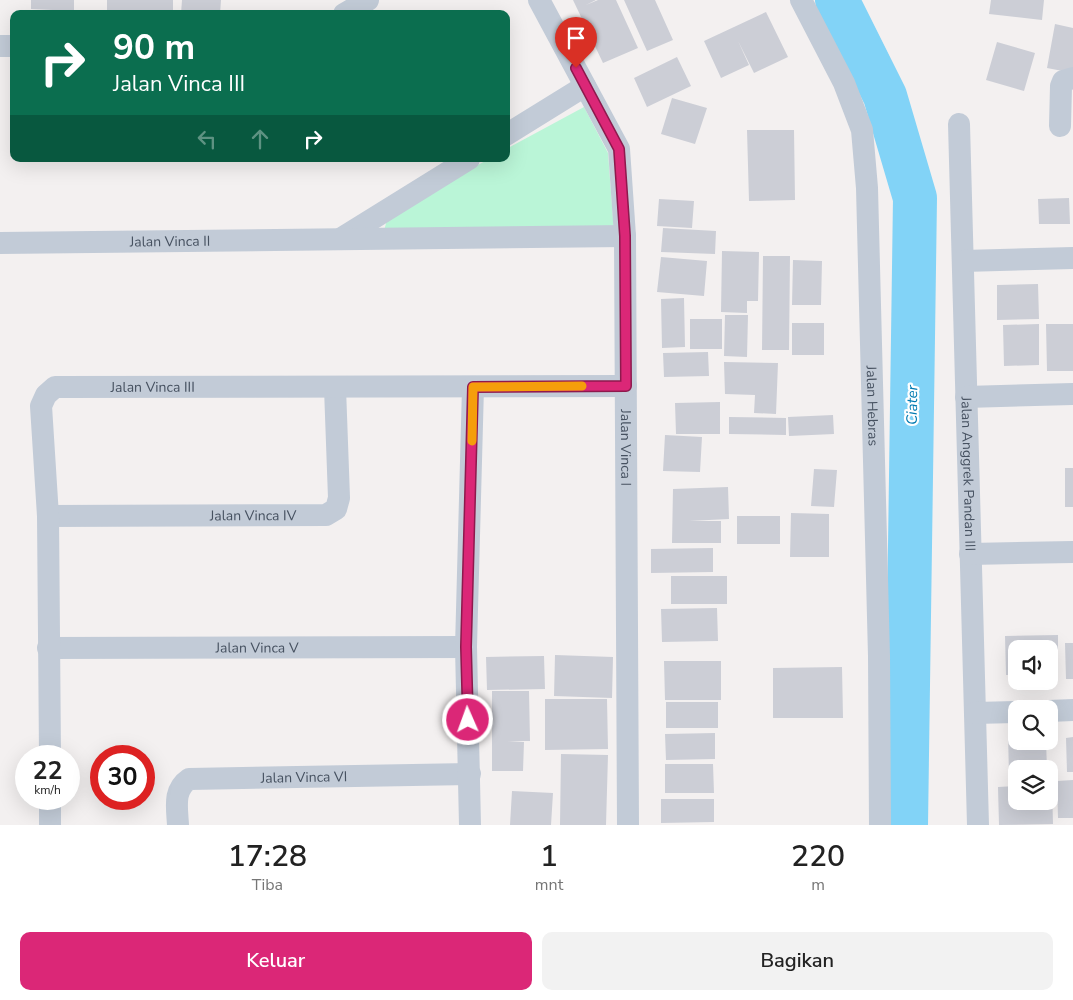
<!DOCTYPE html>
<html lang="id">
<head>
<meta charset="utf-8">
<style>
	body { margin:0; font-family:"Nunito Sans",sans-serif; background:#f2f2f2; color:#222; height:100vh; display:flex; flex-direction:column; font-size:19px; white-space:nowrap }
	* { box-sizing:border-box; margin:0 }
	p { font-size:16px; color:#767676 }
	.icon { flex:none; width:28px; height:28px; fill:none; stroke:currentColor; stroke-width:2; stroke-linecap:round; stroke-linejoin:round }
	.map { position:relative; height:825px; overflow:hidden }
	.drawer { display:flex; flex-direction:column; background:#fff; flex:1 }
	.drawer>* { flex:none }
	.guide { position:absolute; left:10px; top:10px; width:500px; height:152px; border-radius:10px; box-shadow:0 5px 20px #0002; background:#0b6e4f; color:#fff; overflow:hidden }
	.fabs { position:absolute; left:1008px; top:640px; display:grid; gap:10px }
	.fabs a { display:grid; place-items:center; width:50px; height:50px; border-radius:10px; background:#fff; box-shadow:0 5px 20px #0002; font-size:25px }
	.speed { position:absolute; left:15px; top:745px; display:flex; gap:10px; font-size:25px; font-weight:700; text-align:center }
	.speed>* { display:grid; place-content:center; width:65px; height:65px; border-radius:50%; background:#fff; box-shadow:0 5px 20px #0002; line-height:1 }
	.speed small { font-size:12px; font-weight:400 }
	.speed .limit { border:8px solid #d22; background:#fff; color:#111 }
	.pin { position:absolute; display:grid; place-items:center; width:42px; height:42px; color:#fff; margin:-51px -21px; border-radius:50% 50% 50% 0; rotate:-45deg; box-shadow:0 0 5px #0007 }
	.pin .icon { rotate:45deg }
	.me { position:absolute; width:55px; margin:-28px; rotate:358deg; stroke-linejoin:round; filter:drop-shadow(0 0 4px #0008) }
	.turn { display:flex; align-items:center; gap:18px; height:105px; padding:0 20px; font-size:22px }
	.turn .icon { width:65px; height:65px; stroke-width:2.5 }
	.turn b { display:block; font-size:35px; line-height:42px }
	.lanes { display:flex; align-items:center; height:48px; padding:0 20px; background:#0003; justify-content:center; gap:25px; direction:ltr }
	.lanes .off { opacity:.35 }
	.eta { display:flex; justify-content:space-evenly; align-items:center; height:85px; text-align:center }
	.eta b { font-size:30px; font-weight:600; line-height:35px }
	.primary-button { display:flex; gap:10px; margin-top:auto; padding:10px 20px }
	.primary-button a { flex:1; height:58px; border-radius:10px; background:#db2777; color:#fff; font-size:20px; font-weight:600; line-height:58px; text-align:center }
	.primary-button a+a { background:#f2f2f2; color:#222 }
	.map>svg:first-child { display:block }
</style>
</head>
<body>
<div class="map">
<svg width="1073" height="825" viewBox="0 0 1073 825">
	<rect width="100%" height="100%" fill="#f3f0f0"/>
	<!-- green -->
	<path fill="#baf5d7" d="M 584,107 L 608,153 L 614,232 L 383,234 L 389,213 L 489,159 L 506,159 L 506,149 Z"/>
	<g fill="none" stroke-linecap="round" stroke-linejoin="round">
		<!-- river -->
		<path stroke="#82d3f7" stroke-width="44" d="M 837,0 L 885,96 L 915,198 L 906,825"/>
	</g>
	<!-- building -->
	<path fill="#ccced6" d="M 31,0 L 74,0 L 74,11 L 31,9 Z
		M 107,0 L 173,0 L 173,14 L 107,14 Z
		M 182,0 L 221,0 L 220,14 L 181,14 Z
		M 573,0 L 596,0 L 586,5 L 598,0 L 616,0 L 638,48 L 603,63 Z
		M 624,0 L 655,0 L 673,40 L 647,51 Z
		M 991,0 L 1044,0 L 1042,20 L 989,14 Z
		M 766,12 L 788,57 L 754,73 L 738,41 L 749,65 L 721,78 L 704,41 Z
		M 1055,24 L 1073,28 L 1073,73 L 1047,68 Z
		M 997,42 L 1035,53 L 1024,91 L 986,80 Z
		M 677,57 L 691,86 L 647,107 L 634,78 Z
		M 672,98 L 707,108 L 695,144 L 661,134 Z
		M 747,130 L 794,130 L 795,200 L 749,201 Z
		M 1069,198 L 1070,224 L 1039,224 L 1038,199 Z
		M 659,199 L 694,201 L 692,228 L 657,226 Z
		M 663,228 L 716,231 L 715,254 L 661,252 Z
		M 722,251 L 759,252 L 758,301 L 747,301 L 747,313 L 721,312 Z
		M 763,256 L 790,256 L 789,350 L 762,350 Z
		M 661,257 L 707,261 L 704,296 L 657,292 Z
		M 793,260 L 822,261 L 821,305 L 792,305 Z
		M 1038,284 L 1039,319 L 997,320 L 997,285 Z
		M 684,298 L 685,347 L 662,348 L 661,299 Z
		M 725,315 L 748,315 L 747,357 L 724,356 Z
		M 690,319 L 722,319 L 722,349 L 690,349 Z
		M 792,323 L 824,323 L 824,355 L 792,355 Z
		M 1039,324 L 1039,365 L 1004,366 L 1003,325 Z
		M 1046,324 L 1073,324 L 1073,371 L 1047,371 Z
		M 708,352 L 709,376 L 664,377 L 663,353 Z
		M 724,362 L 778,363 L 776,414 L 754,413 L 755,395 L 725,394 Z
		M 720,402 L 720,434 L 676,434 L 675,403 Z
		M 833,415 L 834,434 L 789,436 L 788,417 Z
		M 729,417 L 786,418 L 786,435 L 729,434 Z
		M 665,435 L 702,437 L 700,472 L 663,471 Z
		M 1065,468 L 1073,468 L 1073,507 L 1065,507 Z
		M 814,469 L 837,470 L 834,507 L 811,506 Z
		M 728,487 L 729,519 L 689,521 L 721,521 L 721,543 L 672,543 L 673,489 Z
		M 791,513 L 829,514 L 829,557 L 790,557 Z
		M 737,516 L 780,516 L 780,544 L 737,544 Z
		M 713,548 L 713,572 L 651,573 L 651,549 Z
		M 671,576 L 727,576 L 727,604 L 671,604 Z
		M 717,608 L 718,641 L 662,642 L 661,609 Z
		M 1058,635 L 1058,675 L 1049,675 L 1049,649 L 1016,649 L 1016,675 L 1006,675 L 1005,636 Z
		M 1065,643 L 1073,643 L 1073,679 L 1066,679 Z
		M 555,655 L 613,657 L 612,698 L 554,696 Z
		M 544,656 L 545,689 L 487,690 L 486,657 Z
		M 664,661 L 721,661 L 721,700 L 665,700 Z
		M 842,667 L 843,718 L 773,718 L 773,668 Z
		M 492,691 L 529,691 L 530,741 L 508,741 L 524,742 L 523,771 L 492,771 Z
		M 545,699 L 607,699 L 608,749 L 545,750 Z
		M 666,702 L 718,702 L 718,728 L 666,728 Z
		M 715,733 L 715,759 L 666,760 L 665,734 Z
		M 1008,734 L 1016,734 L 1016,741 L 1046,741 L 1047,769 L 1016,769 L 1016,775 L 1009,775 Z
		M 1073,737 L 1073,772 L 1067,772 L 1066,738 Z
		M 561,754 L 608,755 L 606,825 L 560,825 Z
		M 665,764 L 713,764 L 714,793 L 665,793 Z
		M 1073,780 L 1073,818 L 1058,818 L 1057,781 Z
		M 1016,786 L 1016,801 L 1049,801 L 1049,786 L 1052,786 L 1053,824 L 999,825 L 998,787 Z
		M 512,791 L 553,793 L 551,825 L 510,825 Z
		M 661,799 L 714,799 L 714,822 L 661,823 Z"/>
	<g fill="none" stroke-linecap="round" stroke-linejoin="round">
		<!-- minor -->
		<g stroke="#c2cbd7" stroke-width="22">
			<path id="s1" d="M 539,0 L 619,149 L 625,236 L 628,825"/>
			<path id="s2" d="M 801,0 L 844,83 L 862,130 L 867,188 L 879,656 L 880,825"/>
			<path d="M 344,14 L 368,0"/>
			<path d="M 0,46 L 14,46"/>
			<path id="s3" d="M 959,124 L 978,825"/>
			<path d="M 1060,126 L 1061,86 L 1063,81 L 1073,78"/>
			<path d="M 506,135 L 585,86"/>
			<path d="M 340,239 L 469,159"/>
			<path id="s4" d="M 0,243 L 625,236"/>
			<path d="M 963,261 L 1073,258"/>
			<path d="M 966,397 L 1073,394"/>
			<path id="s5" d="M 48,516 L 326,515 L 336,509 L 339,498 L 335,388"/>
			<path d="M 970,554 L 1073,552"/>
			<path id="s6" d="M 48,648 L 466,647"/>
			<path d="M 1049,711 L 1073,710"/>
			<path d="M 975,713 L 1016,712"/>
			<path id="s7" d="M 50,756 L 48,516 L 41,406 L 46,395 L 55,387 L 626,386"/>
			<path d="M 50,799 L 50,825"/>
			<path id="s8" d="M 178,825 C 177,807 173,790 189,779 L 470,774"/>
			<path d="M 470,825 L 466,647 L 473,387"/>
		</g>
	</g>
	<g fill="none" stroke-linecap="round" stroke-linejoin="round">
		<!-- route casing -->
		<g stroke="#8e194d" stroke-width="12">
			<path id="route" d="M 468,720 L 466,647 L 473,387 L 626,386 L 625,236 L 619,149 L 576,68"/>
		</g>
		<!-- route -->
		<use href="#route" stroke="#db2777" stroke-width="9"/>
		<!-- slow -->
		<path stroke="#f59e0b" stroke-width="9" d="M 472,441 L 473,387 L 582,386"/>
	</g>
	<g text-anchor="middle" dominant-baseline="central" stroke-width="4.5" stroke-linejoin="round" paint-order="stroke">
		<!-- street labels -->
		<g font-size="14" fill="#465160" stroke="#fff">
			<text stroke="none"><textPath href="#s4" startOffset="170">Jalan Vinca II</textPath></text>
			<text stroke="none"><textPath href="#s7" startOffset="472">Jalan Vinca III</textPath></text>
			<text stroke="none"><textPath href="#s2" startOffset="420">Jalan Hebras</textPath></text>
			<text stroke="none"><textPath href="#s1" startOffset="468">Jalan Vinca I</textPath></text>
			<text stroke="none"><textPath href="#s3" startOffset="350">Jalan Anggrek Pandan III</textPath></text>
			<text stroke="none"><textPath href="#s5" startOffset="205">Jalan Vinca IV</textPath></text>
			<text stroke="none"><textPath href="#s6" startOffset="209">Jalan Vinca V</textPath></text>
			<text stroke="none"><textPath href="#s8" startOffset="165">Jalan Vinca VI</textPath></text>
		</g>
		<!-- water labels -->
		<g font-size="15" font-style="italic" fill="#017ab1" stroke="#fff">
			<text transform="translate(912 405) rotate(-89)">Ciater</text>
		</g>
	</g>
</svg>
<div class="fabs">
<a><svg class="icon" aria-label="sound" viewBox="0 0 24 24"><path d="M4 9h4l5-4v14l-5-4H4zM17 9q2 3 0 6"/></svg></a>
<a><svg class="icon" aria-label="search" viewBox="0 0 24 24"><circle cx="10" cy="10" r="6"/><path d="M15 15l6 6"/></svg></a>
<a><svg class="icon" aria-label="layers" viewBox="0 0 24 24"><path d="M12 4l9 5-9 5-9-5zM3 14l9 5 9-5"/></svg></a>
</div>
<div class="speed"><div>22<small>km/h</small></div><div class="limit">30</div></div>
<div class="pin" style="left:576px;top:68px;background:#d93025"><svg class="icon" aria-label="arrive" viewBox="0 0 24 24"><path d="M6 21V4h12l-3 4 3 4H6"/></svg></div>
<svg class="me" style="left:468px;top:720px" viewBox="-20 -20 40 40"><circle r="17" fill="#db2777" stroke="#fff" stroke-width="3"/><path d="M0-11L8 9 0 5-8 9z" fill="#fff"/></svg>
<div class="guide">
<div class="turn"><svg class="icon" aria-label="right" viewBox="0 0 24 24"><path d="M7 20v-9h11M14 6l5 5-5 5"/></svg><div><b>90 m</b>Jalan Vinca III</div></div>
<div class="lanes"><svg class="icon off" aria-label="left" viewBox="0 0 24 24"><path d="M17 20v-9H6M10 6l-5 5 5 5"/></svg><svg class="icon off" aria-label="ahead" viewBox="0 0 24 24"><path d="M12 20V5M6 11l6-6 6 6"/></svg><svg class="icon" aria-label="right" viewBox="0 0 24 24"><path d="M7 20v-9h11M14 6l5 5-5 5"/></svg></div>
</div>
</div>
<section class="drawer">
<div class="eta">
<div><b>17:28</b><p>Tiba</p></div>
<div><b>1</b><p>mnt</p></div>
<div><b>220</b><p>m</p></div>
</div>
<div class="primary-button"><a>Keluar</a><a>Bagikan</a></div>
</section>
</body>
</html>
